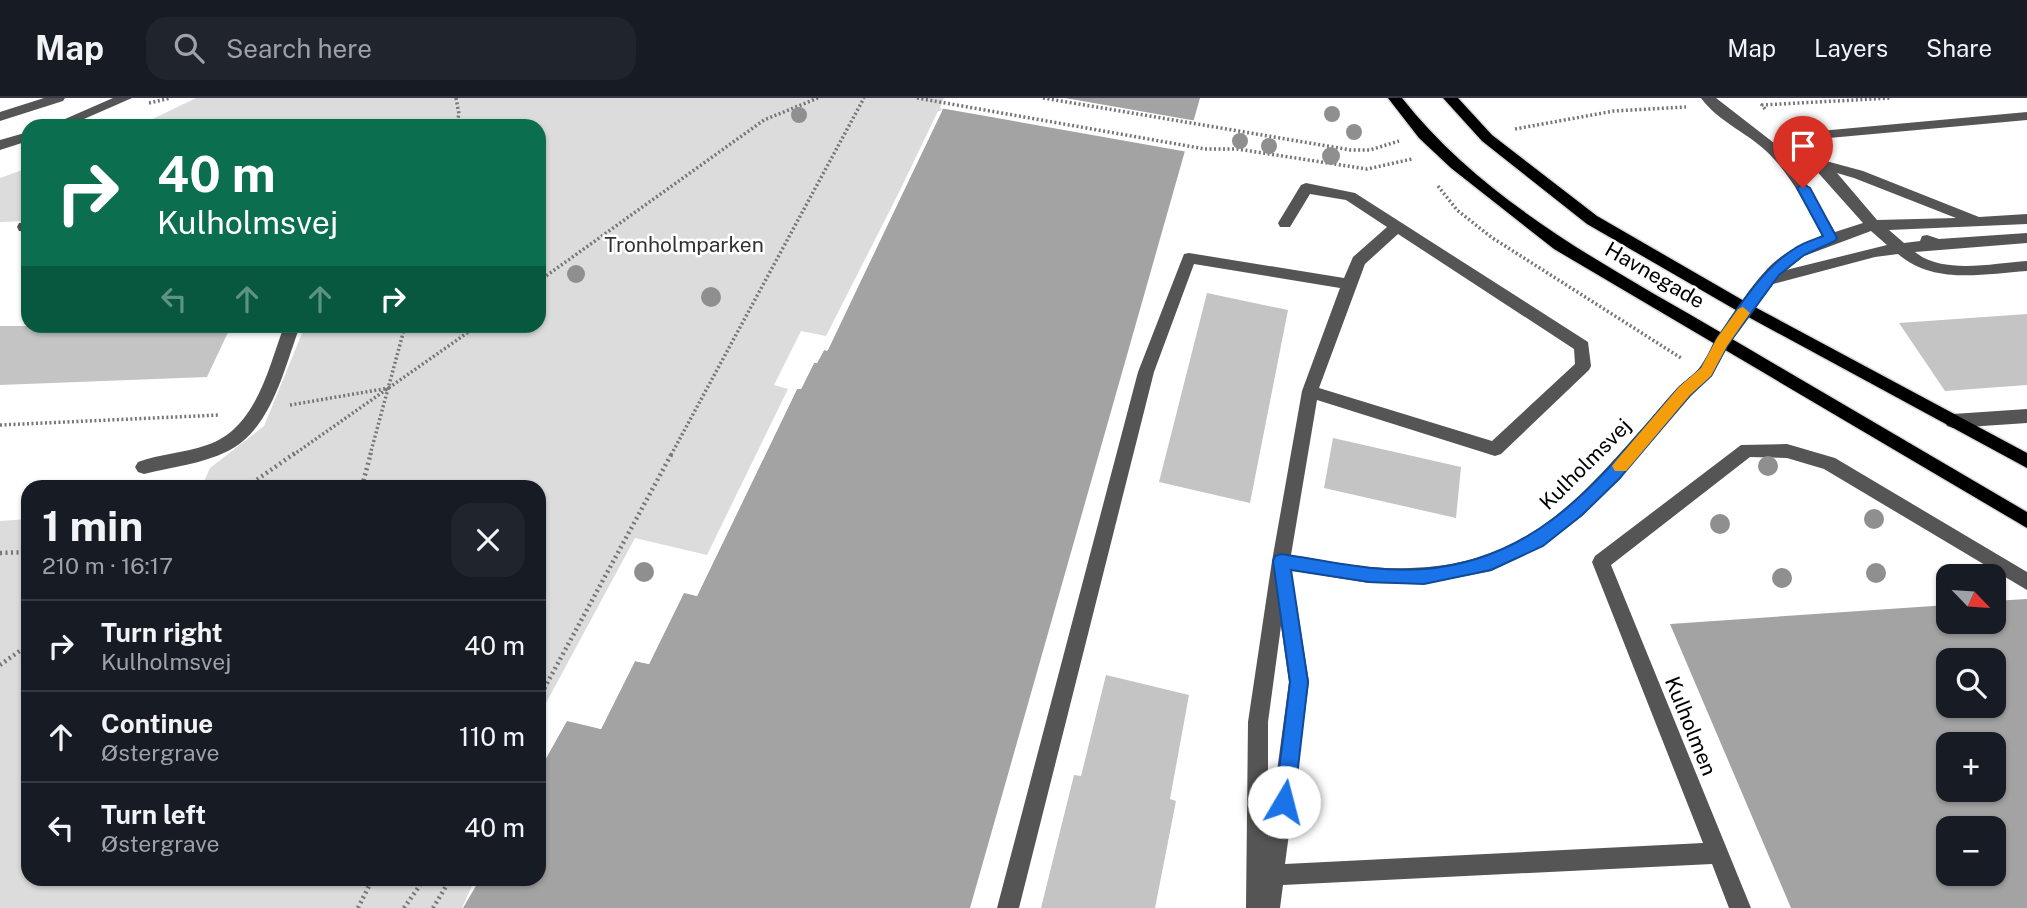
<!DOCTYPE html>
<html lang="en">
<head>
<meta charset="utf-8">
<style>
	body { margin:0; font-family:"Public Sans",sans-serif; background:#20242c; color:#f1f3f6; height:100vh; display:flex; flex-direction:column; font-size:26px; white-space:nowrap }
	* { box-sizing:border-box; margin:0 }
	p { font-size:23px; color:#9ea1a6 }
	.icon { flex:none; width:38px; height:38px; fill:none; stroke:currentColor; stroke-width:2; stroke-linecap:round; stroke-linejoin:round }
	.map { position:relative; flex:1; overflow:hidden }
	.details { position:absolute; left:21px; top:382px; width:525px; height:406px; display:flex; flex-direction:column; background:#171b24; border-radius:21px; box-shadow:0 2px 5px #0004 }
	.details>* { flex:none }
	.guide { position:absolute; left:21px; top:21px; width:525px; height:214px; border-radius:21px; box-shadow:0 2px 5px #0004; background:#0b6e4f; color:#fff; overflow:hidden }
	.needle { width:46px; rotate:115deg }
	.fabs { position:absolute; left:1936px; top:466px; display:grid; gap:14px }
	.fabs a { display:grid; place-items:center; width:70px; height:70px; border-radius:14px; background:#171b24; box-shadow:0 2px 5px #0004; font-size:35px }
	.pin { position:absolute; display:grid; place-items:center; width:60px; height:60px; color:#fff; margin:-72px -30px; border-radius:50% 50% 50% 0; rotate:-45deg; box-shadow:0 0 7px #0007 }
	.pin .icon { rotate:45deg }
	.me { position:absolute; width:77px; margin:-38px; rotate:8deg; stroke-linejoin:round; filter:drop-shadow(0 0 5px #0008) }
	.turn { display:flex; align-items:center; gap:24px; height:147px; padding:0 21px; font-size:32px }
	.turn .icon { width:91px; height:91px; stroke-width:2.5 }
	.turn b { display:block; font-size:49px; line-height:60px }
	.lanes { display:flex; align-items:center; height:66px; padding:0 21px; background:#0003; justify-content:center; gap:35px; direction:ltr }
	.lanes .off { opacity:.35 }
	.round { display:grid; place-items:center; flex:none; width:74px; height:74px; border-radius:21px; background:#20242c }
	.summary { display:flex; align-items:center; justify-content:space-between; height:119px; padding:0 21px }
	h1 { font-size:42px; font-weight:700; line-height:52px }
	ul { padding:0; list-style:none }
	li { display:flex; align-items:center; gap:21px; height:91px; padding:0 21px; border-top:2px solid #363941 }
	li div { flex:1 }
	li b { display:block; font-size:26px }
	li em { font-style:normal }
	header { display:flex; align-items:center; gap:42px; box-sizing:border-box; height:98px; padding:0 35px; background:#171b24; border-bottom:2px solid #363941 }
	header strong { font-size:33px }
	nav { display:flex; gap:38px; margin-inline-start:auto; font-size:24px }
	.search { width:490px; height:63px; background:#20242c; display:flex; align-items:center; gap:18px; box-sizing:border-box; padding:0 24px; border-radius:21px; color:#9ea1a6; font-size:26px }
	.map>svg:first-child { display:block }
</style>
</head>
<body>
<header>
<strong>Map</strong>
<div class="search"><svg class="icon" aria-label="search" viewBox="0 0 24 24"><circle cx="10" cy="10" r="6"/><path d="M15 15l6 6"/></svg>Search here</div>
<nav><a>Map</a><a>Layers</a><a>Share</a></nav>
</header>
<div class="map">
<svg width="2027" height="810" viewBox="0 0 2027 810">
	<rect width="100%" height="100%" fill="#fff"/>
	<!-- green -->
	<path fill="#dcdcdc" d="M 196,0 L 947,0 L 826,238 L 801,233 L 774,287 L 788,291 L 707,457 L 635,440 L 539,618 L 539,388 L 202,388 L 210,370 L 264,328 L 305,228 L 539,228 L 539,28 L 138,28 Z
		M 28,70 L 28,123 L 0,124 L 0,80 Z
		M 28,421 L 28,780 L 475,781 L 462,810 L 0,810 L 0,423 Z"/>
	<!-- water -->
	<path fill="#a3a3a3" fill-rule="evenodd" d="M 948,0 L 1200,0 L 970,810 L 463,810 L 480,781 L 539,780 L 539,673 L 567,623 L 601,631 L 635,563 L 649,566 L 684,494 L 697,498 L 797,291 L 801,291 L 814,265 L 817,265 L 824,252 L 828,252 Z
		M 2027,501 L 2027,810 L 1791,810 L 1670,526 L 1948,507 L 1948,523 L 1993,523 L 1993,503 ZM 1948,562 L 1993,562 L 1993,607 L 1948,607 ZM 1948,646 L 1993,646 L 1993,691 L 1948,691 ZM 1948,730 L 1993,730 L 1993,775 L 1948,775 Z"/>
	<!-- pier -->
	<path fill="#fff" d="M 944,0 L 1065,0 L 1197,23 L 1188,54 L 940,10 Z
		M 938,13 L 942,13 L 827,253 L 824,252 L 817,265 L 814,265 L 801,291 L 797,291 L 697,498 L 684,495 L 649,566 L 635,563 L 601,631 L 564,621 L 567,619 L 599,627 L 633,560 L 647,562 L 681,492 L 695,494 L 794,289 L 799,287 L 811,263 L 815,261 L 821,249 L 825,249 Z"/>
	<!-- building -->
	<path fill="#c4c4c4" d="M 1207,195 L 1288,212 L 1250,405 L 1159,384 Z
		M 2027,216 L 2027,287 L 1945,293 L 1899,225 Z
		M 0,228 L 231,228 L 207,279 L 0,287 Z
		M 1333,340 L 1461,369 L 1456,420 L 1324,390 Z
		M 1106,577 L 1189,597 L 1170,701 L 1176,703 L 1155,810 L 1041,810 L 1074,677 L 1081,678 Z"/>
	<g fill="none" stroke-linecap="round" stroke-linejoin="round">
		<!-- major casing -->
		<g stroke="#dbdbdb" stroke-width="3">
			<path id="major" d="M 1388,0 L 1402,0 C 1485,105 1607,168 1720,234 C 1822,294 1925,354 2027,414 L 2027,430 L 1554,151 L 1451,70 L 1419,40 Z
				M 1443,0 L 1458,0 L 1492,37 L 1597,118 L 1751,207 L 2027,355 L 2027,370 L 1741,215 L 1587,126 L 1482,43 Z"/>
		</g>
		<!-- path-far1 -->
		<path stroke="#777" stroke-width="3.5" stroke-dasharray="2 2.5" stroke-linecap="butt" d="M 456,0 L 459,16 L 456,28
			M 917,0 L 1205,51 L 1237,51 L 1367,71 L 1412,61
			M 1043,0 L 1351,52 L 1370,52 L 1399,43
			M 149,5 L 171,0
			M 1765,11 L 1762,7 L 1891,0
			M 1515,31 L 1614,13 L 1686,9
			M 1438,88 L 1457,112 L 1491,139 L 1681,260
			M 539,183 L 764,22 L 818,0
			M 290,307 L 389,290
			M 0,327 L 219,317
			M 293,357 L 477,228
			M 370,357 L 405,228
			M 671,357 L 864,0"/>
		<!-- path -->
		<path stroke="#777" stroke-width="4.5" stroke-dasharray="2 3.5" stroke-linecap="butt" d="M 248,388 L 295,355
			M 362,388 L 371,355
			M 0,455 L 28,454
			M 0,567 L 28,547
			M 539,600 L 672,355
			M 358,810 L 373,780
			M 404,810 L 425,780
			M 433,810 L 451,780"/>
		<!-- minor -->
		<path fill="#555" fill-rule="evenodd" d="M 44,0 L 65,0 L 63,3 L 0,23 L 0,14 Z
			M 113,0 L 132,0 L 68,28 L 49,28 Z
			M 1701,0 L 1716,0 L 1774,45 L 1801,76 L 1835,134 L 1863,125 L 1813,69 L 1801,51 L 1820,33 L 2027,14 L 2027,22 L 1829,40 L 1816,51 L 1826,63 L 1863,73 L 1979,119 L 2027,116 L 2027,126 L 1889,132 L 1904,145 L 1920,143 L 1922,138 L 1927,137 L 1939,141 L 2027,135 L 2027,145 L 1915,154 C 1943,177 1994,165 2027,163 L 2027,173 C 1983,176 1934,187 1898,156 L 1875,159 L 1773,186 L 1728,248 L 1712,278 L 1691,298 L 1619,381 L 1582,418 L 1543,448 L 1491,473 L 1424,486 L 1369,485 L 1289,472 L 1288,477 L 1293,484 L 1309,584 L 1285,766 L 1703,745 L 1592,464 L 1595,458 L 1741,347 L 1787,346 L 1835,360 L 2027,474 L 2027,492 L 1824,371 L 1787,360 L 1750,359 L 1611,467 L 1751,810 L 1729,810 L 1712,766 L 1283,787 L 1280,810 L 1246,810 L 1248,624 L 1272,463 L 1302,293 L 1340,190 L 1194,166 L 1154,274 L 1019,810 L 997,810 L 1138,274 L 1184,156 L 1189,155 L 1344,180 L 1353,159 L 1387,129 L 1346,102 L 1310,96 L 1290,129 L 1280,129 L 1278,125 L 1301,87 L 1306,85 L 1355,95 L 1588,244 L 1591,268 L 1589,272 L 1501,356 L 1495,358 L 1317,302 L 1291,457 C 1317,461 1344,467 1370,469 C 1499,479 1557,428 1637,336 C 1651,321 1664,304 1679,288 C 1687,281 1697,275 1702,266 C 1722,234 1742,198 1768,170 C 1783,154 1803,146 1822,138 C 1806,107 1790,75 1765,52 C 1744,33 1718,23 1701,0 ZM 1837,75 L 1854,80 L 1956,120 L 1877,122 ZM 1871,133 L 1887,147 L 1786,172 L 1804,158 ZM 1398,136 L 1574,251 L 1575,266 L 1492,343 L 1319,290 L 1365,166 ZM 1281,528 L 1289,584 L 1268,740 L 1268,624 Z
			M 28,34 L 28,43 L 0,52 L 0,42 Z
			M 28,124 L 28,134 L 19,133 L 17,129 L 19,125 Z
			M 284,228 L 300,228 C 284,270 272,331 228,353 C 202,366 172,369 144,376 L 138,374 L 135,369 L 138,364 C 160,356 184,355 207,347 C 256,331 268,271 284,228 Z
			M 2027,311 L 2027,325 L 1953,330 L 1947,328 L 1945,323 L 1947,318 L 1953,316 Z"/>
		<!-- major -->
		<use href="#major" fill="#000" fill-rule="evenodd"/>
	</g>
	<!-- trees -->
	<g fill="#8f8f8f">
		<circle cx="1332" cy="16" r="8"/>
		<circle cx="799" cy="17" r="8"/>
		<circle cx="1354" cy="34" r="8"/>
		<circle cx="1240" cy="43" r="8"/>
		<circle cx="1269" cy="48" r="8"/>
		<circle cx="1331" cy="58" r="9"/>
		<circle cx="576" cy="176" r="9"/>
		<circle cx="711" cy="199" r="10"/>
		<circle cx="1768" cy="368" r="10"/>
		<circle cx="1874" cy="421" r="10"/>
		<circle cx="1720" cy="426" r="10"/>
		<circle cx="644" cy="474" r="10"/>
		<circle cx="1876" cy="475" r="10"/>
		<circle cx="1782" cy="480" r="10"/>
	</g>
	<!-- route -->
	<path fill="#1a73e8" stroke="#114b97" stroke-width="2" d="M 1803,86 L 1810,90 L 1837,140 L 1835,143 L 1804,157 L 1779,177 L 1727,248 L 1711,278 L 1690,297 L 1619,381 L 1582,417 L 1543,448 L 1491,472 L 1424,486 L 1369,484 L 1291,472 L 1308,584 L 1294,704 L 1291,710 L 1284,713 L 1278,710 L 1275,704 L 1290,584 L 1273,463 L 1275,458 L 1281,456 C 1328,463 1377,475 1424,471 C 1544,461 1603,376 1676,293 C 1683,285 1693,279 1700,271 C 1708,262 1711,249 1718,239 C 1739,209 1762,171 1794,151 C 1802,145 1813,142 1823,138 L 1797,90 Z"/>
	<!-- slow -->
	<path fill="#f59e0b" d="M 1743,209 L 1750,215 L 1727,248 L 1711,278 L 1690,297 L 1626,373 L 1615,373 L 1612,368 L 1615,364 L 1679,289 L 1701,270 L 1717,240 L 1738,211 Z"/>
	<g text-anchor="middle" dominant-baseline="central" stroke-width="5" stroke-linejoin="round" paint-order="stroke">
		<!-- park labels -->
		<g font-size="21" fill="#333" stroke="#fff">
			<text x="684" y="146">Tronholmparken</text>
		</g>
		<!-- street labels -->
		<g font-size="21" fill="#000" stroke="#fff">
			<text transform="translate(1655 177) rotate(30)">Havnegade</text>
			<text transform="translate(1585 366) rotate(-45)">Kulholmsvej</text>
			<text transform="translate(1691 628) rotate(68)">Kulholmen</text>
		</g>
	</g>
</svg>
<div class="fabs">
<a><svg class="needle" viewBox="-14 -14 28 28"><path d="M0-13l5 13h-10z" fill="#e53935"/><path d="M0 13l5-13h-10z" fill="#9ea1a6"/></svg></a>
<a><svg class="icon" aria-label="search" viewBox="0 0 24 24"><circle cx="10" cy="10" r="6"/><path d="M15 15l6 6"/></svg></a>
<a>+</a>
<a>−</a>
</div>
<div class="pin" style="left:1803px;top:90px;background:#d93025"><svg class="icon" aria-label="arrive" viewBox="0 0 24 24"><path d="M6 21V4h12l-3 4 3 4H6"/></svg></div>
<svg class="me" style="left:1284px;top:704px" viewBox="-20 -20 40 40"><circle r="19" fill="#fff"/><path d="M0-13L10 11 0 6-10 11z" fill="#1a73e8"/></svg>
<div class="guide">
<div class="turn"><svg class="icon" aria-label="right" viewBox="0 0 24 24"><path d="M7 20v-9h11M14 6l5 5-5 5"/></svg><div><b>40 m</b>Kulholmsvej</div></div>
<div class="lanes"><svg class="icon off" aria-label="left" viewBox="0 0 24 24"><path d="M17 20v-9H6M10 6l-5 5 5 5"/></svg><svg class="icon off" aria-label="ahead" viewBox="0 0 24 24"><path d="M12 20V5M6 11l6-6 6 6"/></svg><svg class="icon off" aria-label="ahead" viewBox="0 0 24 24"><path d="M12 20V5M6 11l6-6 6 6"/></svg><svg class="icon" aria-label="right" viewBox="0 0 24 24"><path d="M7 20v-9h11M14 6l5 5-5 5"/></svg></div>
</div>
<section class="details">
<div class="summary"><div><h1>1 min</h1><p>210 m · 16:17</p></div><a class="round"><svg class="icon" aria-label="close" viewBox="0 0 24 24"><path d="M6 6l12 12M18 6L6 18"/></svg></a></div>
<ul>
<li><svg class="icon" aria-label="right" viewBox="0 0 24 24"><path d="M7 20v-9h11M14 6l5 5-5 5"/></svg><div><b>Turn right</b><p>Kulholmsvej</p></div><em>40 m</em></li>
<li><svg class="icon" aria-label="ahead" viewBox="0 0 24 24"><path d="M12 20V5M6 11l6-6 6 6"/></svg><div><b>Continue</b><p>Østergrave</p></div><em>110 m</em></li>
<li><svg class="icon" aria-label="left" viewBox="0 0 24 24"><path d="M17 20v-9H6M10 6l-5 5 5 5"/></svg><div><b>Turn left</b><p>Østergrave</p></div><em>40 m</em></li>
</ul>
</section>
</div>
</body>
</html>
